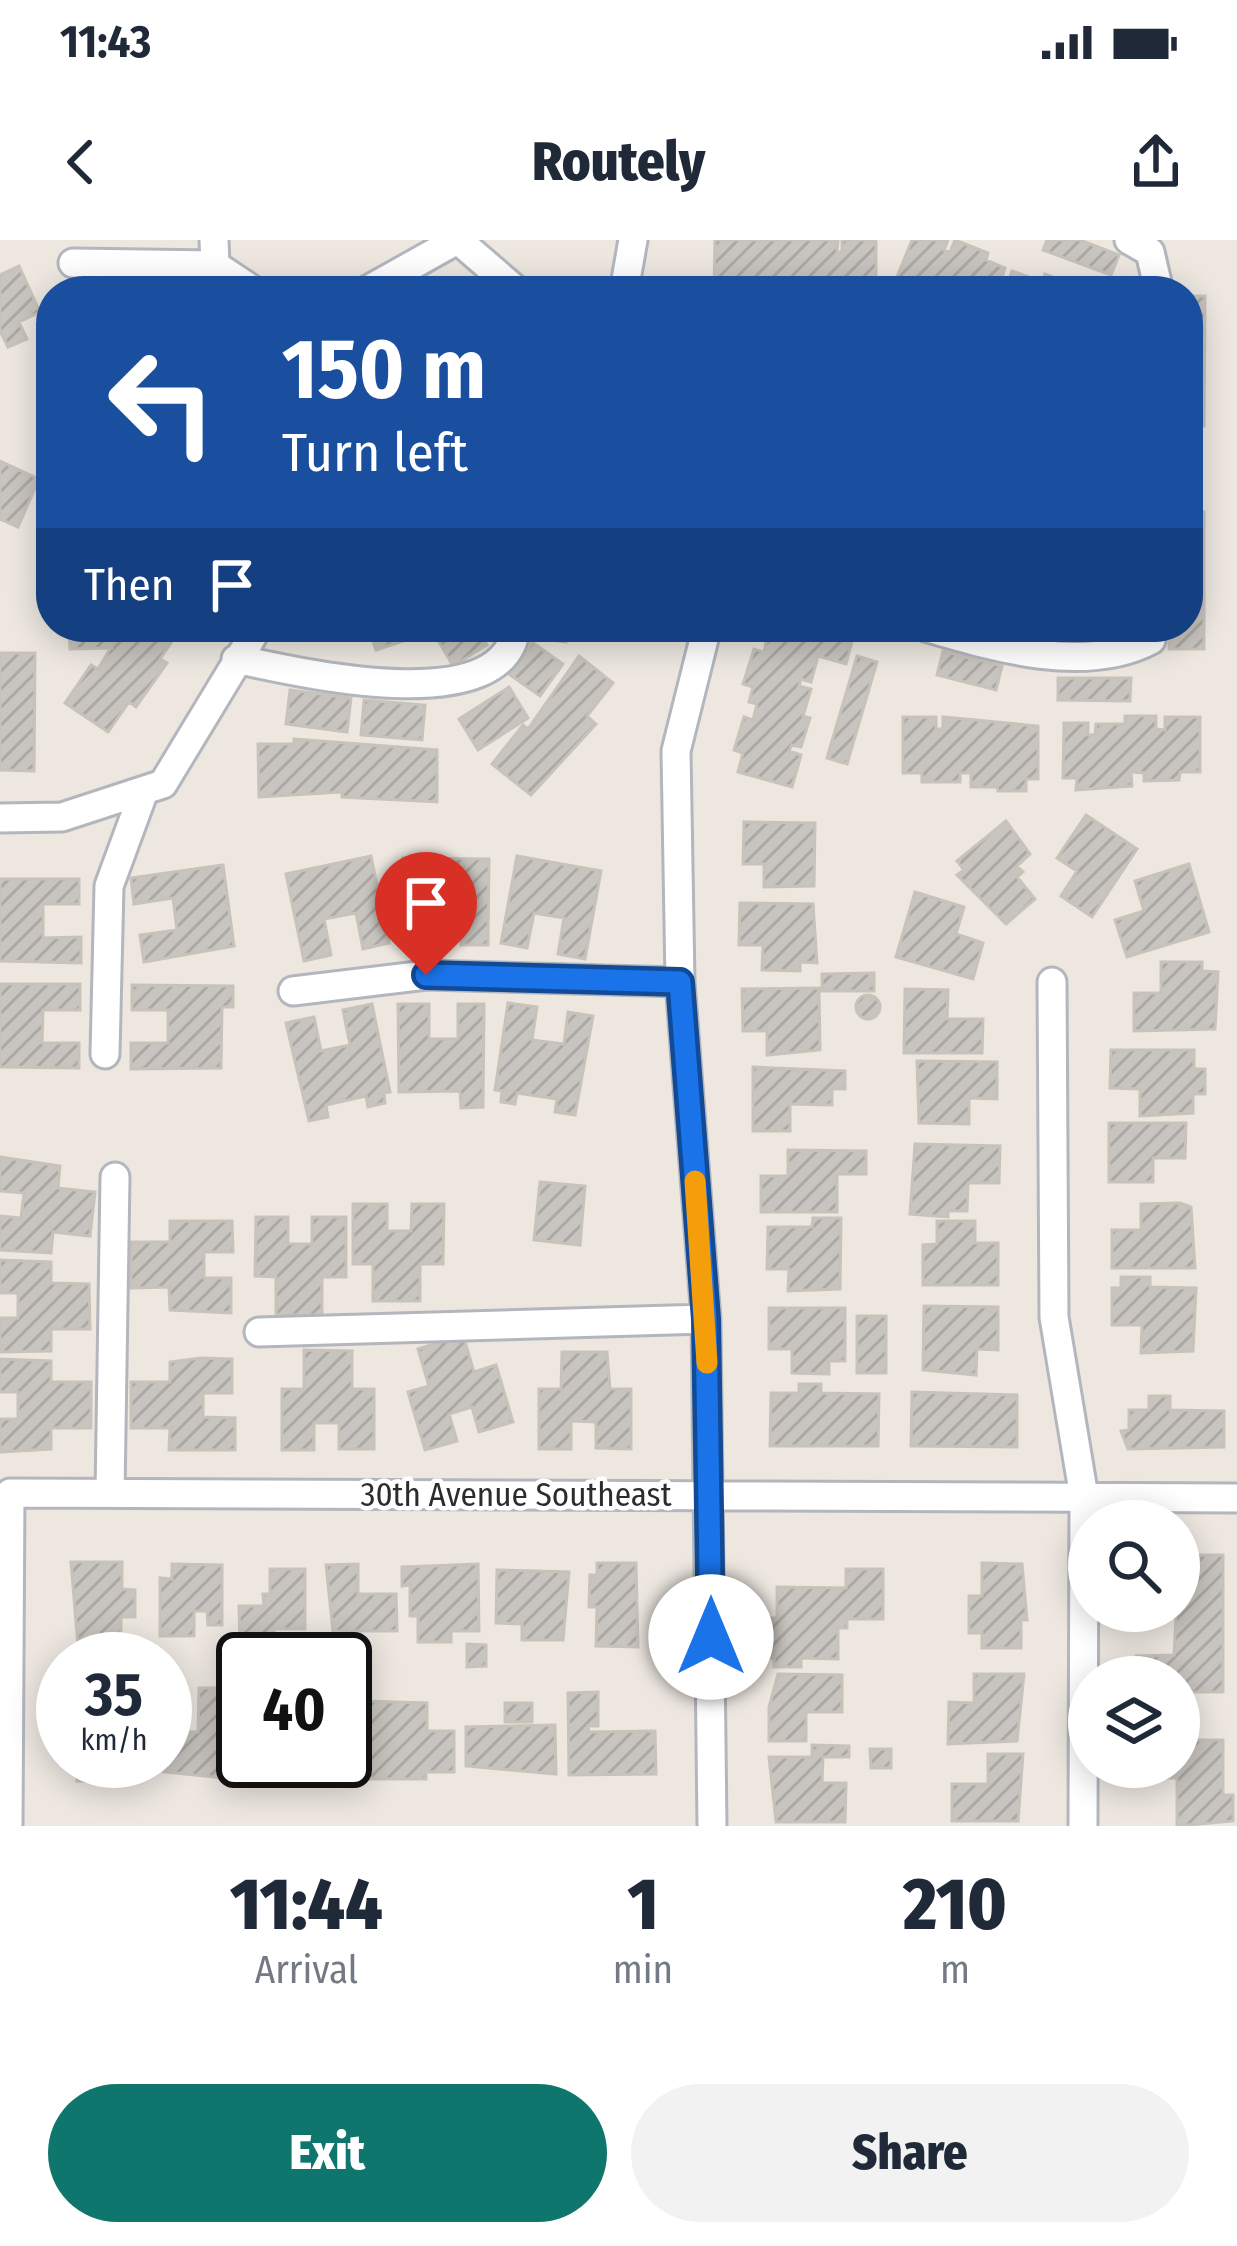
<!DOCTYPE html>
<html lang="en">
<head>
<meta charset="utf-8">
<style>
	body { margin:0; font-family:"Fira Sans Condensed",sans-serif; background:#f2f2f3; color:#1f2937; height:100vh; display:flex; flex-direction:column; font-size:45px; white-space:nowrap }
	* { box-sizing:border-box; margin:0 }
	p { font-size:39px; color:#747a83 }
	.icon { flex:none; width:66px; height:66px; fill:none; stroke:currentColor; stroke-width:2; stroke-linecap:round; stroke-linejoin:round }
	.map { position:relative; height:1586px; overflow:hidden }
	.panel { display:flex; flex-direction:column; background:#fff; flex:1 }
	.panel>* { flex:none }
	.hud { position:absolute; left:36px; top:36px; width:1167px; height:366px; border-radius:48px; box-shadow:0 6px 30px #0003; background:#1a4fa0; color:#fff; overflow:hidden }
	.buttons { position:absolute; left:1068px; top:1260px; display:grid; gap:24px }
	.buttons a { display:grid; place-items:center; width:132px; height:132px; border-radius:50%; background:#fff; box-shadow:0 6px 30px #0003; font-size:60px }
	.speed { position:absolute; left:36px; top:1392px; display:flex; gap:24px; font-size:60px; font-weight:700; text-align:center }
	.speed>* { display:grid; place-content:center; width:156px; height:156px; border-radius:50%; background:#fff; box-shadow:0 6px 30px #0003; line-height:1 }
	.speed small { font-size:30px; font-weight:400 }
	.speed .limit { border:6px solid #111; border-radius:18px; background:#fff; color:#111 }
	.pin { position:absolute; display:grid; place-items:center; width:102px; height:102px; color:#fff; margin:-123px -51px; border-radius:50% 50% 50% 0; rotate:-45deg; box-shadow:0 0 12px #0007 }
	.pin .icon { rotate:45deg }
	.me { position:absolute; width:132px; margin:-66px; rotate:0deg; stroke-linejoin:round; filter:drop-shadow(0 0 9px #0008) }
	.turn { display:flex; align-items:center; gap:42px; height:252px; padding:0 48px; font-size:54px }
	.turn .icon { width:156px; height:156px; stroke-width:2.5 }
	.turn b { display:block; font-size:84px; line-height:102px }
	.then { display:flex; align-items:center; height:114px; padding:0 48px; background:#0003; gap:24px; font-size:45px }
	.eta { display:flex; justify-content:space-evenly; align-items:center; height:204px; text-align:center }
	.eta b { font-size:72px; font-weight:800; line-height:84px }
	.primary-button { display:flex; gap:24px; margin-top:auto; padding:24px 48px }
	.primary-button a { flex:1; height:138px; border-radius:72px; background:#0f766e; color:#fff; font-size:48px; font-weight:800; line-height:138px; text-align:center }
	.primary-button a+a { background:#f2f2f3; color:#1f2937 }
	.status { display:flex; justify-content:space-between; align-items:center; height:84px; padding:0 60px; background:#fff; direction:ltr }
	.status svg { height:33px; fill:currentColor }
	header { display:flex; justify-content:space-between; align-items:center; height:156px; padding:0 48px; background:#fff; font-size:54px; font-weight:800 }
	.map>svg:first-child { display:block }
</style>
</head>
<body>
<div class="status"><b>11:43</b><svg viewBox="0 0 49 12"><path d="M0 12V9h3v3zM5 12V6h3v6zM10 12V3h3v9zM15 12V0h3v12zM26 1h20v11H26zM47 4h2v5h-2z"/></svg></div>
<header><svg class="icon" aria-label="back" viewBox="0 0 24 24"><path d="M15 5l-7 7 7 7"/></svg>Routely<svg class="icon" aria-label="share" viewBox="0 0 24 24"><path d="M12 15V3M7 8l5-5 5 5M5 13v7h14v-7"/></svg></header>
<div class="map">
<svg width="1237" height="1586" viewBox="0 0 1237 1586">
	<defs>
		<pattern id="building-hatch" width="6" height="6" patternUnits="userSpaceOnUse" patternTransform="scale(3)"><rect width="6" height="6" fill="#c8c4bf"/><path d="M-1 1l2-2M0 6l6-6M5 7l2-2" fill="none" stroke="#aca9a4"/></pattern>
	</defs>
	<rect width="100%" height="100%" fill="#ede7e0"/>
	<!-- building -->
	<path fill="url(#building-hatch)" stroke="#c8c3ba" stroke-width="3" d="M 715,0 L 838,0 L 837,12 L 842,12 L 842,0 L 876,0 L 876,51 L 714,51 Z
		M 912,0 L 948,0 L 944,10 L 950,12 L 955,0 L 988,13 L 986,20 L 1005,28 L 1001,40 L 1008,43 L 1012,31 L 1042,42 L 1045,34 L 1078,47 L 912,51 L 915,44 L 897,37 Z
		M 1047,0 L 1080,0 L 1119,15 L 1111,35 L 1043,10 Z
		M 19,26 L 40,72 L 19,82 L 27,99 L 8,107 L 0,91 L 0,35 Z
		M 80,39 L 120,39 L 120,51 L 80,51 Z
		M 128,44 L 189,44 L 189,51 L 128,51 Z
		M 1188,56 L 1205,56 L 1204,186 L 1188,186 Z
		M 0,221 L 39,239 L 18,287 L 0,279 Z
		M 1188,272 L 1204,272 L 1204,409 L 1169,409 L 1169,387 L 1188,387 Z
		M 69,387 L 111,387 L 112,408 L 70,409 Z
		M 123,387 L 182,387 L 160,419 L 167,423 L 136,467 L 129,462 L 108,492 L 65,463 L 91,425 L 98,429 Z
		M 368,387 L 426,387 L 416,390 L 418,396 L 376,410 Z
		M 449,387 L 476,387 L 487,405 L 453,426 L 435,395 Z
		M 532,387 L 569,387 L 566,402 L 531,397 Z
		M 579,387 L 634,387 L 633,400 L 578,395 Z
		M 769,387 L 855,390 L 846,424 L 818,416 L 811,442 L 801,439 L 799,446 L 811,449 L 803,476 L 810,478 L 801,507 L 792,505 L 789,511 L 801,515 L 792,547 L 738,532 L 743,513 L 734,510 L 744,477 L 753,480 L 757,464 L 749,462 L 753,447 L 743,444 L 754,409 L 764,412 Z
		M 532,402 L 563,424 L 540,456 L 509,434 Z
		M 943,411 L 1002,426 L 996,450 L 937,435 Z
		M 0,413 L 35,413 L 34,531 L 0,530 Z
		M 579,416 L 613,443 L 587,476 L 596,484 L 531,555 L 492,524 L 523,485 L 528,489 Z
		M 857,416 L 877,422 L 847,524 L 827,518 Z
		M 1058,438 L 1131,438 L 1130,461 L 1058,460 Z
		M 509,447 L 528,478 L 478,510 L 459,479 Z
		M 290,450 L 351,458 L 347,492 L 286,484 Z
		M 364,460 L 425,465 L 422,500 L 361,495 Z
		M 1125,476 L 1156,476 L 1156,489 L 1165,490 L 1165,477 L 1200,477 L 1200,532 L 1180,532 L 1179,540 L 1144,541 L 1144,533 L 1131,532 L 1132,546 L 1076,550 L 1077,538 L 1063,538 L 1064,483 L 1088,483 L 1088,495 L 1095,495 L 1096,484 L 1125,484 Z
		M 903,477 L 936,477 L 936,489 L 943,489 L 943,477 L 1038,486 L 1038,539 L 1026,539 L 1026,551 L 998,551 L 997,547 L 971,547 L 971,533 L 960,533 L 960,542 L 922,542 L 922,533 L 903,533 Z
		M 294,499 L 437,510 L 437,562 L 342,557 L 342,552 L 259,557 L 258,504 L 294,504 Z
		M 1086,575 L 1137,609 L 1092,677 L 1061,656 L 1077,631 L 1057,618 Z
		M 1006,581 L 1030,614 L 1017,626 L 1023,632 L 1017,637 L 1035,659 L 1006,684 L 957,635 L 964,630 L 957,621 Z
		M 744,582 L 815,583 L 814,646 L 764,647 L 764,624 L 743,624 Z
		M 371,616 L 389,703 L 363,709 L 356,673 L 324,679 L 331,715 L 304,721 L 286,634 Z
		M 517,616 L 601,631 L 585,719 L 558,714 L 564,678 L 534,673 L 527,708 L 501,703 Z
		M 403,618 L 489,619 L 488,705 L 461,705 L 462,670 L 428,669 L 428,706 L 402,706 Z
		M 1189,624 L 1209,692 L 1127,717 L 1115,680 L 1144,671 L 1135,641 Z
		M 223,625 L 234,706 L 144,722 L 140,695 L 177,690 L 173,658 L 134,664 L 131,638 Z
		M 0,639 L 79,639 L 79,664 L 43,664 L 43,698 L 81,697 L 81,723 L 0,721 Z
		M 915,652 L 964,667 L 956,694 L 983,703 L 973,739 L 896,717 Z
		M 740,663 L 813,664 L 817,723 L 800,722 L 800,731 L 762,730 L 763,705 L 739,705 Z
		M 1161,722 L 1202,722 L 1202,731 L 1218,732 L 1215,789 L 1134,791 L 1134,753 L 1161,753 Z
		M 874,733 L 874,751 L 822,751 L 822,734 Z
		M 0,744 L 80,744 L 80,770 L 43,770 L 42,803 L 79,803 L 79,828 L 0,827 Z
		M 132,745 L 233,746 L 233,767 L 222,767 L 221,828 L 131,829 L 131,803 L 168,803 L 168,770 L 132,770 Z
		M 819,748 L 820,810 L 767,815 L 767,791 L 743,791 L 742,749 Z
		M 905,749 L 948,750 L 947,779 L 983,779 L 982,813 L 904,813 Z
		M856 767a12 12 0 1 1 24 0a12 12 0 1 1-24 0Z
		M 508,763 L 537,767 L 532,800 L 564,804 L 568,772 L 593,776 L 575,875 L 555,872 L 557,859 L 517,853 L 515,864 L 501,862 L 502,851 L 495,850 Z
		M 372,764 L 390,852 L 384,853 L 385,863 L 368,867 L 366,856 L 326,865 L 328,877 L 309,881 L 286,783 L 314,777 L 321,811 L 350,805 L 343,770 Z
		M 398,764 L 429,764 L 429,799 L 458,799 L 458,764 L 484,764 L 483,867 L 461,868 L 460,851 L 399,852 Z
		M 1111,810 L 1194,810 L 1194,829 L 1205,829 L 1205,854 L 1193,854 L 1193,873 L 1140,876 L 1140,849 L 1110,848 Z
		M 917,821 L 997,822 L 997,859 L 969,858 L 969,884 L 919,883 Z
		M 753,827 L 845,831 L 845,849 L 832,849 L 832,865 L 790,864 L 790,891 L 753,891 Z
		M 1109,883 L 1186,883 L 1185,918 L 1153,918 L 1153,942 L 1109,942 Z
		M 915,904 L 1000,906 L 999,943 L 968,943 L 967,971 L 948,971 L 948,977 L 910,974 Z
		M 788,910 L 866,911 L 866,934 L 837,934 L 837,972 L 761,972 L 761,936 L 788,936 Z
		M 0,917 L 60,926 L 58,948 L 95,952 L 90,996 L 53,992 L 51,1013 L 0,1010 L 0,976 L 21,978 L 24,953 L 0,951 Z
		M 540,942 L 585,946 L 580,1005 L 534,1000 Z
		M 1180,963 L 1191,967 L 1195,1028 L 1112,1028 L 1112,990 L 1141,990 L 1141,964 Z
		M 353,964 L 387,964 L 387,991 L 411,991 L 412,964 L 444,964 L 443,1024 L 420,1024 L 420,1061 L 373,1061 L 373,1024 L 353,1024 Z
		M 256,977 L 288,977 L 288,1004 L 312,1004 L 312,977 L 346,977 L 346,1037 L 322,1037 L 322,1075 L 276,1075 L 276,1037 L 255,1036 Z
		M 813,978 L 841,978 L 840,1049 L 788,1051 L 789,1029 L 767,1029 L 768,987 L 812,987 Z
		M 170,981 L 232,981 L 233,1012 L 204,1012 L 204,1038 L 231,1038 L 231,1073 L 170,1070 L 169,1047 L 131,1048 L 131,1002 L 170,1002 Z
		M 937,981 L 975,981 L 975,1003 L 998,1003 L 998,1045 L 923,1045 L 923,1005 L 937,1004 Z
		M 0,1020 L 51,1022 L 51,1043 L 89,1044 L 90,1089 L 51,1089 L 51,1111 L 0,1112 L 0,1078 L 18,1078 L 18,1053 L 0,1053 Z
		M 1121,1037 L 1150,1037 L 1150,1047 L 1196,1048 L 1193,1111 L 1141,1113 L 1142,1085 L 1112,1085 L 1112,1048 L 1121,1048 Z
		M 924,1066 L 998,1067 L 998,1110 L 977,1109 L 976,1135 L 923,1130 Z
		M 769,1068 L 845,1068 L 845,1121 L 829,1121 L 829,1134 L 792,1133 L 792,1109 L 769,1109 Z
		M 857,1076 L 886,1076 L 886,1133 L 857,1133 Z
		M 463,1095 L 474,1132 L 496,1125 L 513,1182 L 479,1192 L 472,1167 L 449,1174 L 457,1201 L 425,1210 L 408,1152 L 429,1146 L 418,1109 Z
		M 304,1110 L 352,1111 L 352,1149 L 374,1149 L 374,1209 L 339,1209 L 339,1183 L 314,1183 L 314,1210 L 282,1210 L 282,1149 L 304,1149 Z
		M 562,1112 L 607,1112 L 610,1149 L 631,1149 L 631,1209 L 596,1208 L 596,1182 L 571,1181 L 571,1209 L 539,1209 L 539,1149 L 561,1149 Z
		M 201,1118 L 232,1119 L 232,1153 L 203,1153 L 203,1177 L 235,1178 L 235,1210 L 169,1210 L 170,1188 L 131,1188 L 131,1142 L 170,1142 L 170,1122 Z
		M 0,1119 L 51,1121 L 51,1142 L 91,1142 L 91,1188 L 51,1188 L 51,1209 L 0,1212 L 0,1179 L 18,1179 L 18,1152 L 0,1152 Z
		M 799,1144 L 821,1144 L 821,1153 L 879,1154 L 878,1206 L 770,1206 L 771,1153 L 799,1153 Z
		M 912,1152 L 1017,1155 L 1017,1207 L 911,1206 Z
		M 1149,1156 L 1170,1156 L 1170,1170 L 1224,1171 L 1224,1207 L 1128,1209 L 1121,1191 L 1129,1190 L 1129,1170 L 1149,1170 Z
		M 1179,1315 L 1223,1315 L 1223,1452 L 1179,1452 L 1179,1437 L 1136,1437 L 1136,1416 L 1174,1415 Z
		M 71,1322 L 122,1322 L 122,1349 L 135,1350 L 135,1377 L 121,1377 L 121,1419 L 79,1419 Z
		M 597,1323 L 636,1323 L 638,1407 L 596,1406 L 597,1367 L 589,1367 L 590,1335 L 597,1335 Z
		M 982,1323 L 1022,1324 L 1027,1380 L 1021,1380 L 1021,1408 L 982,1408 L 982,1393 L 969,1393 L 969,1356 L 982,1356 Z
		M 172,1324 L 222,1325 L 222,1385 L 208,1385 L 207,1371 L 194,1371 L 194,1396 L 160,1396 L 160,1338 L 172,1339 Z
		M 358,1324 L 358,1354 L 396,1354 L 397,1391 L 333,1391 L 326,1325 Z
		M 478,1324 L 479,1391 L 451,1391 L 451,1402 L 418,1402 L 418,1376 L 410,1376 L 410,1345 L 402,1346 L 402,1327 Z
		M 270,1329 L 305,1329 L 305,1389 L 274,1389 L 274,1402 L 240,1402 L 239,1366 L 264,1366 L 263,1354 L 270,1354 Z
		M 846,1329 L 883,1329 L 883,1379 L 847,1379 L 847,1388 L 838,1388 L 838,1419 L 801,1418 L 801,1427 L 774,1427 L 774,1418 L 768,1418 L 768,1378 L 777,1378 L 777,1347 L 846,1348 Z
		M 497,1330 L 569,1332 L 563,1400 L 522,1400 L 522,1384 L 496,1383 Z
		M 467,1404 L 486,1405 L 486,1426 L 467,1427 Z
		M 778,1434 L 842,1435 L 842,1472 L 806,1472 L 806,1501 L 769,1501 L 769,1467 Z
		M 974,1434 L 1024,1434 L 1017,1501 L 948,1504 L 949,1462 L 974,1463 Z
		M 199,1448 L 243,1448 L 243,1521 L 254,1521 L 254,1541 L 164,1532 L 165,1492 L 198,1492 Z
		M 598,1452 L 598,1486 L 588,1486 L 589,1492 L 655,1491 L 656,1534 L 569,1535 L 568,1453 Z
		M 363,1461 L 427,1463 L 427,1491 L 454,1491 L 454,1532 L 426,1532 L 426,1539 L 368,1539 Z
		M 505,1463 L 532,1463 L 532,1482 L 505,1482 Z
		M 555,1485 L 556,1534 L 466,1526 L 466,1487 Z
		M 1179,1490 L 1194,1490 L 1194,1500 L 1223,1500 L 1223,1555 L 1233,1555 L 1233,1581 L 1177,1586 L 1177,1538 L 1139,1538 L 1139,1527 L 1179,1527 Z
		M 354,1496 L 355,1538 L 296,1544 L 291,1531 L 265,1531 L 265,1521 L 345,1521 L 345,1497 Z
		M 812,1505 L 849,1506 L 849,1517 L 823,1517 L 822,1543 L 846,1543 L 845,1582 L 776,1582 L 769,1517 L 812,1517 Z
		M 870,1509 L 891,1509 L 891,1528 L 871,1528 Z
		M 988,1514 L 1023,1514 L 1018,1581 L 952,1581 L 952,1544 L 988,1544 Z
		M 78,1521 L 117,1521 L 117,1542 L 77,1541 Z"/>
	<g fill="none" stroke-linecap="round" stroke-linejoin="round">
		<!-- minor casing -->
		<g stroke="#b4b6be" stroke-width="33">
			<path id="minor" d="M 214,0 L 215,25 L 254,51
				M 458,0 L 517,51
				M 1129,0 L 1150,12 L 1159,51
				M 73,23 L 215,25
				M 366,51 L 457,0
				M 624,51 L 633,0
				M 707,387 L 676,511 L 680,742 L 706,1079 L 712,1586
				M 925,387 C 993,407 1085,435 1151,400 L 1154,387
				M 236,419 C 297,432 506,482 516,387
				M 0,578 L 62,577 L 163,544 L 258,387
				M 1052,742 L 1054,1077 L 1084,1257 L 1083,1586
				M 293,751 L 426,735 L 680,742
				M 105,814 L 109,646 L 144,551
				M 259,1092 L 706,1079
				M 110,1253 L 115,937
				M 8,1586 L 10,1253 L 1237,1258"/>
		</g>
		<!-- minor -->
		<use href="#minor" stroke="#fff" stroke-width="27"/>
	</g>
	<g fill="none" stroke-linecap="round" stroke-linejoin="round">
		<!-- route casing -->
		<g stroke="#114b97" stroke-width="30">
			<path id="route" d="M 426,735 L 680,742 L 706,1079 L 711,1397"/>
		</g>
		<!-- route -->
		<use href="#route" stroke="#1a73e8" stroke-width="21"/>
		<!-- slow -->
		<path stroke="#f59e0b" stroke-width="21" d="M 695,941 L 707,1123"/>
	</g>
	<g text-anchor="middle" dominant-baseline="central" stroke-width="9" stroke-linejoin="round" paint-order="stroke">
		<!-- street labels -->
		<g font-size="33" fill="#2c2c2c" stroke="#fff">
			<text x="516" y="1255">30th Avenue Southeast</text>
		</g>
	</g>
</svg>
<div class="buttons">
<a><svg class="icon" aria-label="search" viewBox="0 0 24 24"><circle cx="10" cy="10" r="6"/><path d="M15 15l6 6"/></svg></a>
<a><svg class="icon" aria-label="layers" viewBox="0 0 24 24"><path d="M12 4l9 5-9 5-9-5zM3 14l9 5 9-5"/></svg></a>
</div>
<div class="speed"><div>35<small>km/h</small></div><div class="limit">40</div></div>
<div class="pin" style="left:426px;top:735px;background:#d93025"><svg class="icon" aria-label="arrive" viewBox="0 0 24 24"><path d="M6 21V4h12l-3 4 3 4H6"/></svg></div>
<svg class="me" style="left:711px;top:1397px" viewBox="-20 -20 40 40"><circle r="19" fill="#fff"/><path d="M0-13L10 11 0 6-10 11z" fill="#1a73e8"/></svg>
<div class="hud">
<div class="turn"><svg class="icon" aria-label="left" viewBox="0 0 24 24"><path d="M17 20v-9H6M10 6l-5 5 5 5"/></svg><div><b>150 m</b>Turn left</div></div>
<div class="then">Then<svg class="icon" aria-label="arrive" viewBox="0 0 24 24"><path d="M6 21V4h12l-3 4 3 4H6"/></svg></div>
</div>
</div>
<section class="panel">
<div class="eta">
<div><b>11:44</b><p>Arrival</p></div>
<div><b>1</b><p>min</p></div>
<div><b>210</b><p>m</p></div>
</div>
<div class="primary-button"><a>Exit</a><a>Share</a></div>
</section>
</body>
</html>
